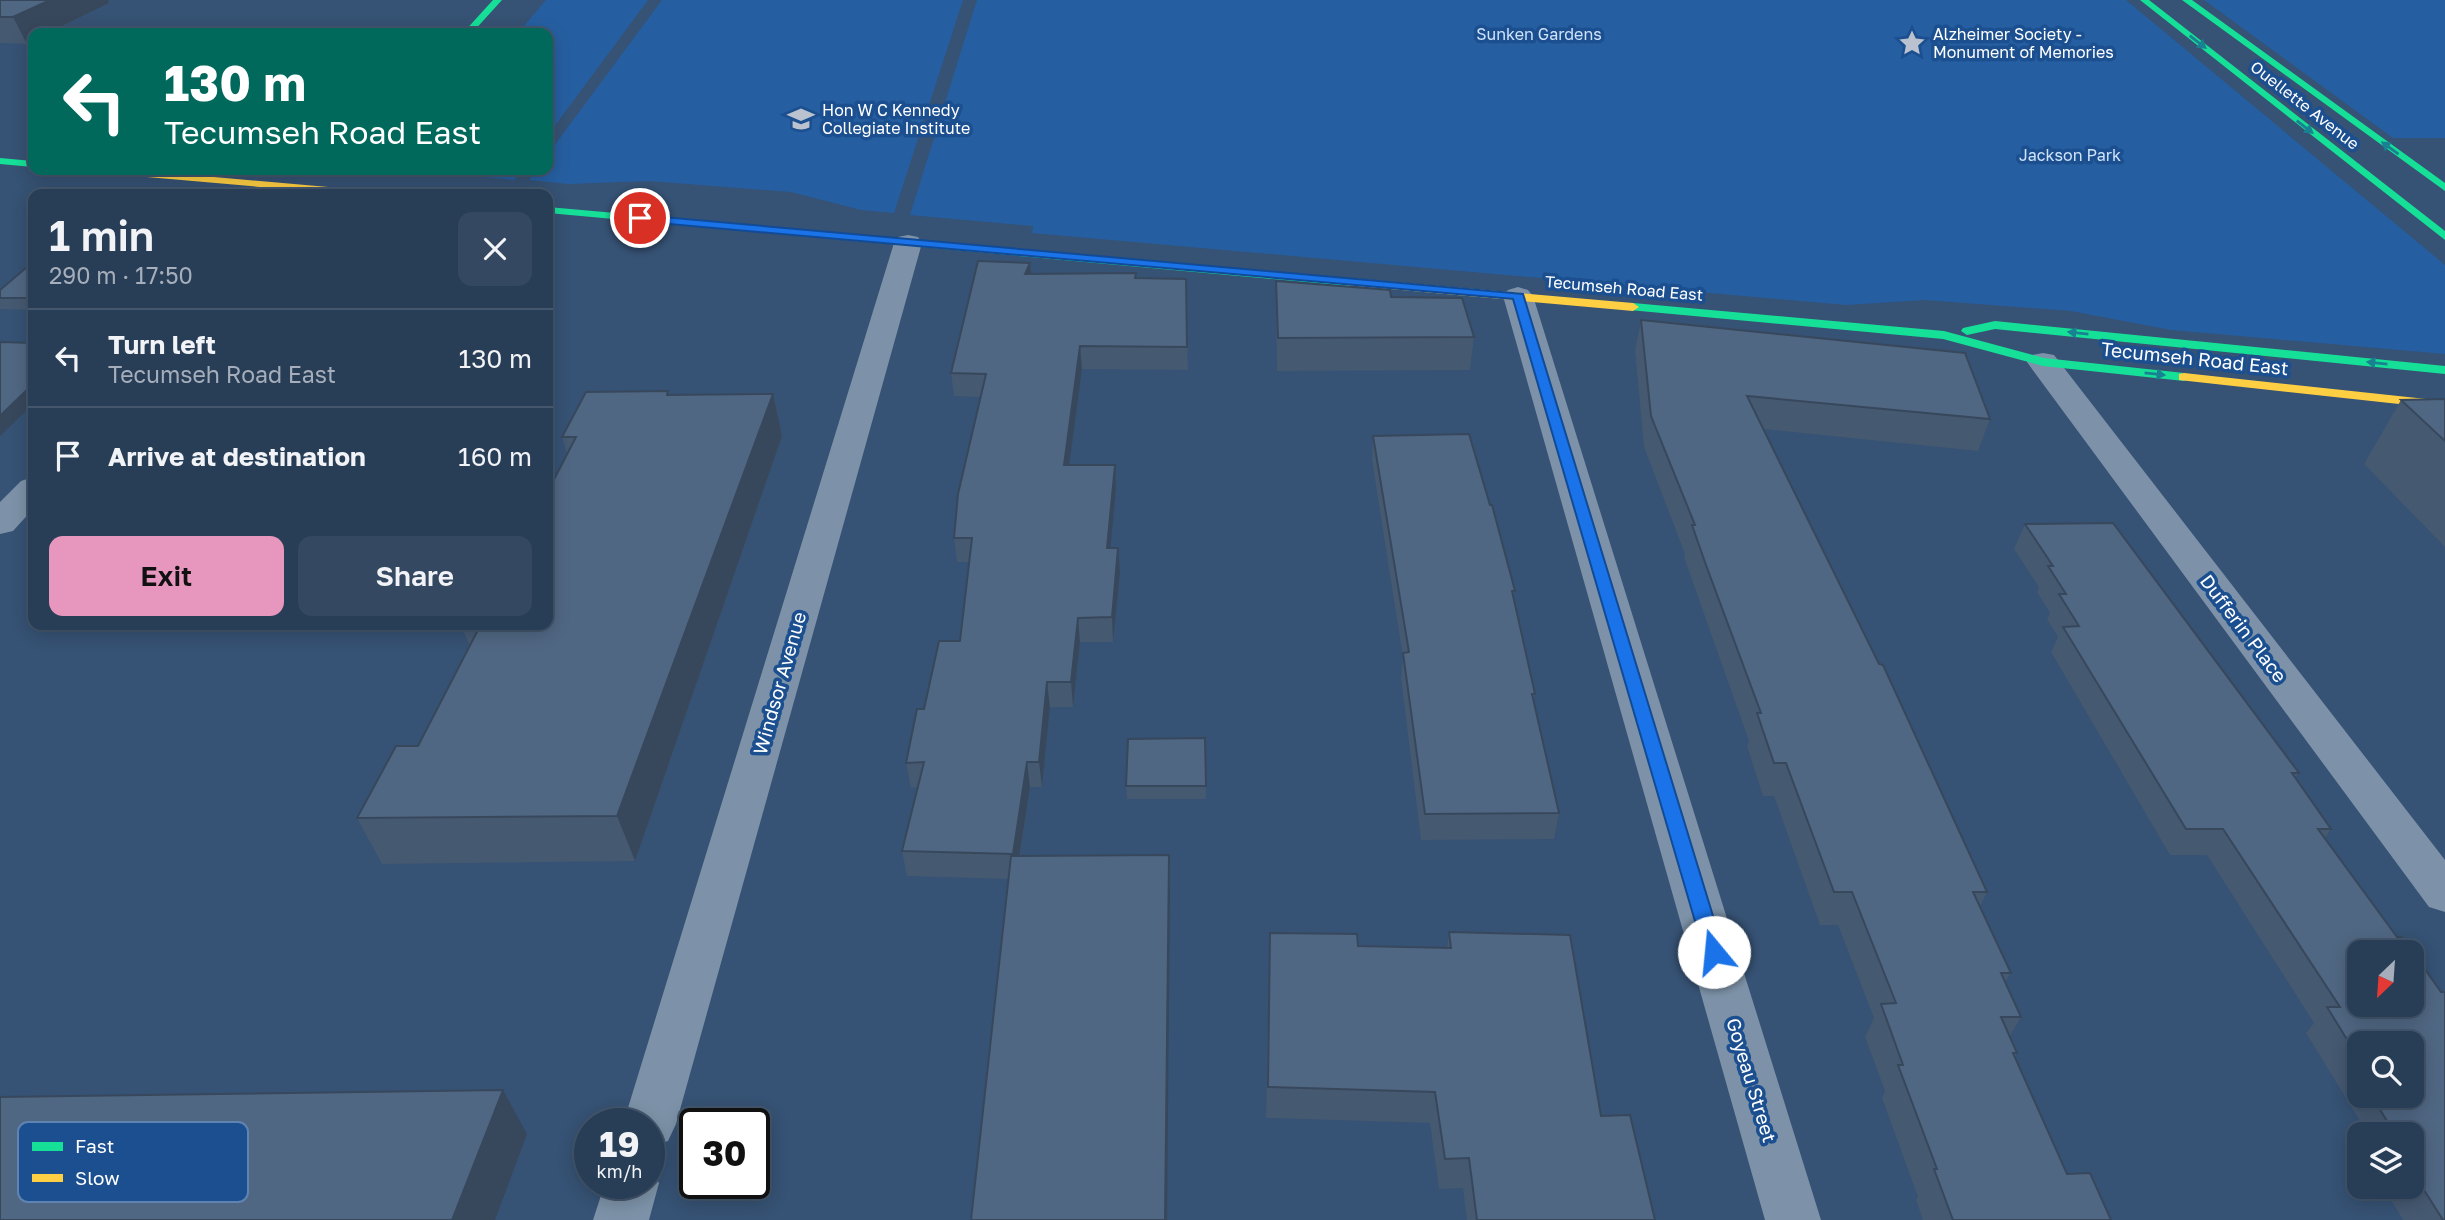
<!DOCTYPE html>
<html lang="en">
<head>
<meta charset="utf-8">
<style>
	body { margin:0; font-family:"Golos Text",sans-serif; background:#344961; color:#f1f3f6; height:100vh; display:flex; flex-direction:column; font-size:26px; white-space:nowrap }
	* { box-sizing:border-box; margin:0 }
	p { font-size:23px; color:#a5aeba }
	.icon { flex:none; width:38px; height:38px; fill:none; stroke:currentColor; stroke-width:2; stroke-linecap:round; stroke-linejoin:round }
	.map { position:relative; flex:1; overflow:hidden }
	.details { position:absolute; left:28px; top:189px; width:525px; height:441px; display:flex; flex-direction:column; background:#283e57; border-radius:14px; box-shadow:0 4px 18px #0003,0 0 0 2px #44576d }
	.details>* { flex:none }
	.banner { position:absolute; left:28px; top:28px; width:525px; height:147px; border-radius:14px; box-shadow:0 4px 18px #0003,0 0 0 2px #44576d; background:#00695c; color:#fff; overflow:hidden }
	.needle { width:46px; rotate:205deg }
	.buttons { position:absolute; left:2347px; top:940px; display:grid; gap:14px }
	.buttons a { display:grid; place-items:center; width:77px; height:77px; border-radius:14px; background:#283e57; box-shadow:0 4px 18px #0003,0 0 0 2px #44576d; font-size:35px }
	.speed { position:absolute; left:574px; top:1108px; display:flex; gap:14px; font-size:35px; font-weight:700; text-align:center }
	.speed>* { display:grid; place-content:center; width:91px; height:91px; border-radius:50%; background:#283e57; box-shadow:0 4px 18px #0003,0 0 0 2px #44576d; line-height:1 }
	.speed small { font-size:18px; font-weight:400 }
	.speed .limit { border:4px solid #111; border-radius:10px; background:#fff; color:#111 }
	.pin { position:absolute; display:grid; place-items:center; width:60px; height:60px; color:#fff; margin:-30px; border:4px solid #fff; border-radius:50%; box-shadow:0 2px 7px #0007 }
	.me { position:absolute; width:77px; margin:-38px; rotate:343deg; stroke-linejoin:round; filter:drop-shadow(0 0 5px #0008) }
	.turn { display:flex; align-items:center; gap:24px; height:147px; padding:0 21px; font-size:32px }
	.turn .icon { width:91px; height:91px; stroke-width:2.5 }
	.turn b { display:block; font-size:49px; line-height:60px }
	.round { display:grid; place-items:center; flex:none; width:74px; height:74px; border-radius:14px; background:#344961 }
	.summary { display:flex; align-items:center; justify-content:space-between; height:119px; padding:0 21px }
	h1 { font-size:42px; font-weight:600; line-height:52px }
	.button { display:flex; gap:14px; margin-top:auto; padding:14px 21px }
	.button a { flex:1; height:80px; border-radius:14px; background:#e797bd; color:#111; font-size:28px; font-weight:600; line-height:80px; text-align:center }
	.button a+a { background:#344961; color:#f1f3f6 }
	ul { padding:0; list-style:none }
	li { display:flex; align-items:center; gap:21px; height:98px; padding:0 21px; border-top:2px solid #44576d }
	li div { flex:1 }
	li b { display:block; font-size:26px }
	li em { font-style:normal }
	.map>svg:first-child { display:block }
</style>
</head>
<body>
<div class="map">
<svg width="2445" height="1220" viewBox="0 0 2445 1220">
	<rect width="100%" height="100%" fill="#365274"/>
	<!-- green -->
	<path fill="#265fa1" d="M 546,0 L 648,0 L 548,135 L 548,33 L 518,33 Z
		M 662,0 L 963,0 L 894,213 L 861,210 L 791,192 L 649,181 L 569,184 L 529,180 L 536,170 L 548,170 L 548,154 Z
		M 977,0 L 2126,0 L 2445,265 L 2445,354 L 2171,330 L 2071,311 L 1925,300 L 1846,305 L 1032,233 L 1033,226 L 910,215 Z
		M 2204,0 L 2445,0 L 2445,138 L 2393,138 Z
		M 413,170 L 522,170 L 514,180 Z"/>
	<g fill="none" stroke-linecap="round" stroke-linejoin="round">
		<!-- street -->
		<path fill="#7d92a8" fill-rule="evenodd" d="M 908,235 L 918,237 L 922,243 L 676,1124 L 668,1141 L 649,1148 L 649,1124 L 623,1124 L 894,243 L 898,237 Z
			M 1518,287 L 1528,290 L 1533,296 L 1821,1220 L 1765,1220 L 1503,296 L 1508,290 Z
			M 2043,353 L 2054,355 L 2445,860 L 2445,912 L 2429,907 L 2032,369 L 2027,362 L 2032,355 Z
			M 33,477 L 33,509 L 13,531 L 0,534 L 0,502 L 21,481 Z
			M 649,1164 L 659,1183 L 649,1220 L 593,1220 L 605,1183 L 649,1183 Z"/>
		<!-- fast -->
		<path fill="#16e098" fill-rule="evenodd" d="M 493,0 L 502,0 L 472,33 L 463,33 Z
			M 2140,0 L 2149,0 L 2445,231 L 2445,240 Z
			M 2182,0 L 2192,0 L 2445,183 L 2445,191 Z
			M 0,158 L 33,161 L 33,167 L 0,164 Z
			M 548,207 L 1349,278 L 1355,282 L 1349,286 L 548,213 Z
			M 1633,303 L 1944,331 L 2044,358 L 2184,373 L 2191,377 L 2184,381 L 2043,366 L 1943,339 L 1629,310 L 1627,307 Z
			M 1995,321 L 2445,366 L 2445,374 L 1995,329 L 1967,335 L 1961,331 L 1963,328 Z"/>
		<!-- slow -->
		<path fill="#ffcf43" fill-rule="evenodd" d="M 96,170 L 135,170 L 374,191 L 379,194 L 340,194 L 101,173 Z
			M 1349,278 L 1633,303 L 1639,307 L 1633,311 L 1345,285 L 1345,279 Z
			M 2184,373 L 2445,401 L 2445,409 L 2179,380 L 2179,374 Z"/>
	</g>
	<!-- wall -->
	<path fill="#455971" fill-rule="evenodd" d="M 0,0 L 108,0 L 109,3 L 27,44 L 0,43 Z
		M 33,262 L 33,310 L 0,309 L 0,290 Z
		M 1031,274 L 1186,279 L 1188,370 L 1082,369 L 1069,465 L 1116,489 L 1110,548 L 1120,573 L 1113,642 L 1080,642 L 1073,707 L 1050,707 L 1042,787 L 1030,787 L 1020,856 L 1170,891 L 1009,879 L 907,876 L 902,851 L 918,787 L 911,788 L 906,763 L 924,709 L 960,641 L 969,562 L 957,562 L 954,538 L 980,397 L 954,396 L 951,373 Z
		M 1276,281 L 1391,297 L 1474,337 L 1470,370 L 1277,371 L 1276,314 Z
		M 1641,320 L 1990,419 L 1978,451 L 1763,429 L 1987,892 L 1980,907 L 2011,973 L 2005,982 L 2021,1017 L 2010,1036 L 2017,1053 L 2015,1058 L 2067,1174 L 2111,1220 L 1923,1220 L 1916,1200 L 1918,1197 L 1882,1098 L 1885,1091 L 1865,1037 L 1874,1018 L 1838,925 L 1820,925 L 1774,796 L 1763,796 L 1747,746 L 1749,741 L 1698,597 L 1684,557 L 1685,554 L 1644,447 L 1635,350 Z
		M 773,394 L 782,436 L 635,861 L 382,864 L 357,818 L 418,746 L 470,646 L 461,626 L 548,625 L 567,453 L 562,437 L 669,395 Z
		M 2445,399 L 2445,547 L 2364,464 L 2401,400 Z
		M 1373,436 L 1515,591 L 1513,599 L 1535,694 L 1533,702 L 1559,813 L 1554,839 L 1421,840 L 1401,678 L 1403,658 L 1372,460 Z
		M 2113,523 L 2299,773 L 2295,778 L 2331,829 L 2325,838 L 2397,937 L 2402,937 L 2441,992 L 2445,992 L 2445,1220 L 2403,1220 L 2388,1195 L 2392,1191 L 2389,1186 L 2412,1186 L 2412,1134 L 2359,1134 L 2359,1137 L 2353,1128 L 2360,1121 L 2306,1033 L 2314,1023 L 2207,855 L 2170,855 L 2051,652 L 2058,637 L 2047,619 L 2050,613 L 2037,592 L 2039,587 L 2014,549 L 2025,524 ZM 2359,952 L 2412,952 L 2412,1004 L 2359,1004 ZM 2359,1043 L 2412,1043 L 2412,1096 L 2359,1096 Z
		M 1205,738 L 1206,799 L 1127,799 L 1126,786 Z
		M 1449,932 L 1601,1116 L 1655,1220 L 1467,1220 L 1463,1188 L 1439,1189 L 1430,1123 L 1266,1118 L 1270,933 L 1358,946 L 1447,948 Z"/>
	<!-- shaded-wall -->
	<path fill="#38485c" d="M 50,0 L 108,0 L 109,3 L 48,33 L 33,33 L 33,41 L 27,44 L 13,17 Z
		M 1030,263 L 1032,284 L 1025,274 Z
		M 1080,346 L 1082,369 L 1066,489 L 1064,465 Z
		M 33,384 L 33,404 L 0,436 L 0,416 Z
		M 773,394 L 782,436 L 635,861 L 617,816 Z
		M 1115,465 L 1116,489 L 1108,573 L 1107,548 Z
		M 1118,548 L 1120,573 L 1113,642 L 1112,617 Z
		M 1078,618 L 1080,642 L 1073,707 L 1071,682 Z
		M 1047,682 L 1050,707 L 1042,787 L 1039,762 Z
		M 1027,762 L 1030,787 L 1016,879 L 1013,854 Z
		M 1169,855 L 1170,891 L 1167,1220 L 1165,1220 Z
		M 503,1090 L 527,1134 L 495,1220 L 452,1220 Z"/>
	<!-- building -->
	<path fill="#506783" stroke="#38485c" stroke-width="2" fill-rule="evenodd" d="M 0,0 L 50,0 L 13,17 L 0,17 Z
		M 978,261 L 1030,263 L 1025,274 L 1136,273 L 1135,278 L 1186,279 L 1187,347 L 1080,346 L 1064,465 L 1115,465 L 1107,548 L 1118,548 L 1112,617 L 1078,618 L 1071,682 L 1047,682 L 1039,762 L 1027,762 L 1013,854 L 902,851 L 924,762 L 906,763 L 917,709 L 924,709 L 939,641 L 960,641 L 972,538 L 954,538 L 958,494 L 986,374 L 951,373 Z
		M 33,262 L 33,298 L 0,298 L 0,290 Z
		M 1276,281 L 1390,290 L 1391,297 L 1462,298 L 1474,337 L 1278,338 Z
		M 1641,320 L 1965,353 L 1990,419 L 1747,396 L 1879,664 L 1883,665 L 1987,892 L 1973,892 L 2011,973 L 2001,973 L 2021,1017 L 2001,1017 L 2017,1053 L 2013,1053 L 2067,1174 L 2090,1173 L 2111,1220 L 1953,1220 L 1934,1169 L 1937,1169 L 1898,1065 L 1903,1065 L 1881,1004 L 1896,1003 L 1852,892 L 1834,892 L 1786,763 L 1774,763 L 1757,713 L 1761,713 L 1706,565 L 1692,525 L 1695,525 L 1651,416 Z
		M 0,342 L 33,343 L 33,384 L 0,416 Z
		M 668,391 L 667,395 L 773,394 L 617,816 L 357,818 L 396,746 L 418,746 L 480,626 L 461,626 L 462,625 L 548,625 L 548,491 L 576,437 L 562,437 L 586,392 Z
		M 2445,399 L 2445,441 L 2401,400 Z
		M 1469,434 L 1490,505 L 1492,505 L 1515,591 L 1512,591 L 1535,694 L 1532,694 L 1559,813 L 1425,814 L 1403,653 L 1409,652 L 1373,436 Z
		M 2113,523 L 2299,773 L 2292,773 L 2331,829 L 2318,829 L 2397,937 L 2402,937 L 2441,992 L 2445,992 L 2445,1220 L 2443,1220 L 2412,1171 L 2418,1171 L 2412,1160 L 2412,1134 L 2395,1134 L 2376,1103 L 2387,1103 L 2382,1096 L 2412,1096 L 2412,1043 L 2359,1043 L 2359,1059 L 2327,1007 L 2340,1007 L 2223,829 L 2186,829 L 2063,627 L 2079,626 L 2059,594 L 2066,594 L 2048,566 L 2053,566 L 2025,524 ZM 2359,952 L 2412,952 L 2412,1004 L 2359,1004 Z
		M 1205,738 L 1206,786 L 1126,786 L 1128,739 Z
		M 1169,855 L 1165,1220 L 971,1220 L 1011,856 Z
		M 1449,932 L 1570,935 L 1601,1116 L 1630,1115 L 1655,1220 L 1477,1220 L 1469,1158 L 1445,1159 L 1435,1092 L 1268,1087 L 1270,933 L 1357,934 L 1358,946 L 1451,948 Z
		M 503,1090 L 452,1220 L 0,1220 L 0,1097 Z"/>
	<!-- one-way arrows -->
	<defs><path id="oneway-solid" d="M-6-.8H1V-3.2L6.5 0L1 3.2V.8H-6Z" transform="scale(1.75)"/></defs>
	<g fill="#198292">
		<use href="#oneway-solid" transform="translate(2198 42) rotate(38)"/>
		<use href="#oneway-solid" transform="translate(2305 127) rotate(38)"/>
		<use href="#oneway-solid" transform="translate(2390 148) rotate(-144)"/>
		<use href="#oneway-solid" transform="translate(2078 333) rotate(-174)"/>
		<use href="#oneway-solid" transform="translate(2377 363) rotate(-174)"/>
		<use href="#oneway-solid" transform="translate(2155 374) rotate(6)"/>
	</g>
	<!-- route -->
	<path fill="#1a73e8" stroke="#114b97" stroke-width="2" d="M 640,215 L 1523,294 L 1724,952 L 1721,958 L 1714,960 L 1707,958 L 1704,952 L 1513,299 L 636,221 L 635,218 Z"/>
	<!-- icons -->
	<defs>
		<g id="sight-bare" transform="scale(2.1)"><path d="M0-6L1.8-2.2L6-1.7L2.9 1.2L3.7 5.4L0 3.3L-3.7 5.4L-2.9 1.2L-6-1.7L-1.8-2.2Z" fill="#b9c2ce" stroke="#1b4f8f" stroke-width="2.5" paint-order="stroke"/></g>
		<g id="school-bare" transform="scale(2.1)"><path d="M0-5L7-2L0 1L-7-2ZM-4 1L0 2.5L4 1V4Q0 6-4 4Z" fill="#b9c2ce" stroke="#1b4f8f" stroke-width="2.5" paint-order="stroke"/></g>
	</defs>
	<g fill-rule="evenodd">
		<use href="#sight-bare" x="1912" y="43"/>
		<use href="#school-bare" x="801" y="119"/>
	</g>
	<g text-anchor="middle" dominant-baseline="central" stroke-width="7" stroke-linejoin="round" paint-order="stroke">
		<!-- far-park labels -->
		<g font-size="16" fill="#cfe3fa" stroke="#1b4f8f">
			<text x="1539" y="34">Sunken Gardens</text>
			<text x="2070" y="155">Jackson Park</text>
		</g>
		<!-- far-poi labels -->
		<g font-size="16" fill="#fff" stroke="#1b4f8f" text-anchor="start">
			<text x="1933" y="34">Alzheimer Society -<tspan x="1933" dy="18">Monument of Memories</tspan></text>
			<text x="822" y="110">Hon W C Kennedy<tspan x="822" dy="18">Collegiate Institute</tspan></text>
		</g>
		<!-- far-street labels -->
		<g font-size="16" fill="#fff" stroke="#1b4f8f">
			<text transform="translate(2305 105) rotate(38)">Ouellette Avenue</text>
			<text transform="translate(1624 288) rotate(5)">Tecumseh Road East</text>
		</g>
		<!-- street labels -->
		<g font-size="19" fill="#fff" stroke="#1b4f8f">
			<text transform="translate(2195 358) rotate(6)">Tecumseh Road East</text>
			<text transform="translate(2244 628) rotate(53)">Dufferin Place</text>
			<text transform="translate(779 683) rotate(-74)">Windsor Avenue</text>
			<text transform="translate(1752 1080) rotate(73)">Goyeau Street</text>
		</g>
	</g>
	<!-- legend -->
	<rect x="18" y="1122" width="230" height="80" rx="10" fill="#1b4f8f" stroke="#5f84b1" stroke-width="2"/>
	<rect x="32" y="1142" width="31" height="9" fill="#16e098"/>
	<rect x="32" y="1174" width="31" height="8" fill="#ffcf43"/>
	<g font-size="19" fill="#fff">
		<text x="75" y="1153">Fast</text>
		<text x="75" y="1185">Slow</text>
	</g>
</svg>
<div class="buttons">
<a><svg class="needle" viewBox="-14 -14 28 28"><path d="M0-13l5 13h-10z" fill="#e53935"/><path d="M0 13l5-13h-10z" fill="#a5aeba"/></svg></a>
<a><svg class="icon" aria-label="search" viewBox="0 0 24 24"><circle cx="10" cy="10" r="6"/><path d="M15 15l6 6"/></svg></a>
<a><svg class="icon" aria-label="layers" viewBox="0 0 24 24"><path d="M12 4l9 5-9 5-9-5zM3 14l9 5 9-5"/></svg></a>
</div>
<div class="speed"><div>19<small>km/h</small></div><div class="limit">30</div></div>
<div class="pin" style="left:640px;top:218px;background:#d93025"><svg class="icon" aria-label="arrive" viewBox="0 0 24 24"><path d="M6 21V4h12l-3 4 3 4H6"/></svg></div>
<svg class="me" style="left:1714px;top:952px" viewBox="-20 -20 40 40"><circle r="19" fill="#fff"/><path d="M0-13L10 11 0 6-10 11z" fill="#1a73e8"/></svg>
<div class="banner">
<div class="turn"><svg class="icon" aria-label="left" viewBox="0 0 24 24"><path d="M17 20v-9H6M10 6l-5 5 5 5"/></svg><div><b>130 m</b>Tecumseh Road East</div></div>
</div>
<section class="details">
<div class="summary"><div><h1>1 min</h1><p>290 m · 17:50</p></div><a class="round"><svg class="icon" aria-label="close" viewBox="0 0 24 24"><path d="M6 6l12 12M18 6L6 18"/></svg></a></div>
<ul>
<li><svg class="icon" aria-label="left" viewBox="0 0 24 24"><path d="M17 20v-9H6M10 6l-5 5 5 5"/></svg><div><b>Turn left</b><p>Tecumseh Road East</p></div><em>130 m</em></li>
<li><svg class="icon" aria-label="arrive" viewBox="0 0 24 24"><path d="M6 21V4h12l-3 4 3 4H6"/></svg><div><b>Arrive at destination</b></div><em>160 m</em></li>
</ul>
<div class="button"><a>Exit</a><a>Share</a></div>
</section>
</div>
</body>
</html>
